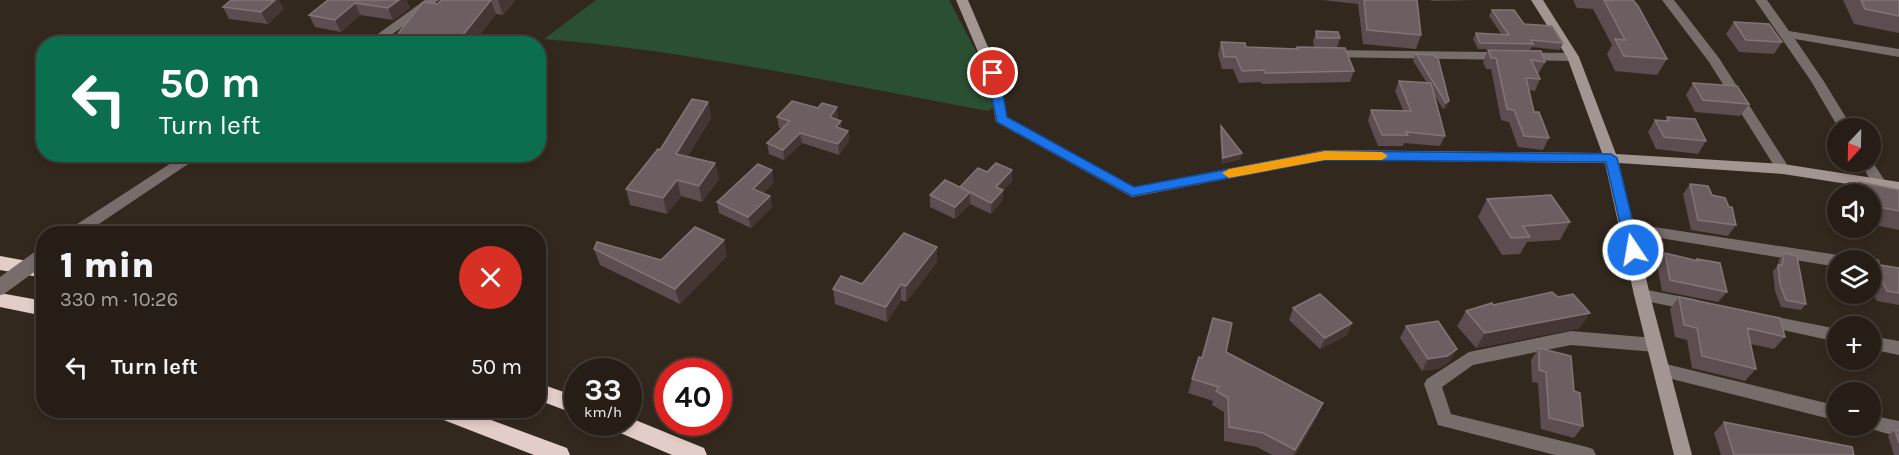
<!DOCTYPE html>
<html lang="en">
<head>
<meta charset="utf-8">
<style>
	body { margin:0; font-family:Karla,sans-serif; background:#322b23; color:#f1f3f6; height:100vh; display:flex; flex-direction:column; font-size:22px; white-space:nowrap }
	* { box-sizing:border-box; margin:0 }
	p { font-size:20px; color:#a4a2a1 }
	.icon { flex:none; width:33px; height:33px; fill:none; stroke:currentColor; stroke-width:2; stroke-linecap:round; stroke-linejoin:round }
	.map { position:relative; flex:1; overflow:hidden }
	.details { position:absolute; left:36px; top:226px; width:510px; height:192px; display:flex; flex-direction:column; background:#261e16; border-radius:24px; box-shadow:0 3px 9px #0003,0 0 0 2px #423c35 }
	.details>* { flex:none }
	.banner { position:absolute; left:36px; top:36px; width:510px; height:126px; border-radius:24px; box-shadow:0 3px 9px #0003,0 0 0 2px #423c35; background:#0b6e4f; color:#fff; overflow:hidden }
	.needle { width:39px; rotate:202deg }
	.controls { position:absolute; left:1827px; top:118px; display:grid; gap:12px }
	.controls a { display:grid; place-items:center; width:54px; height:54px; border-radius:50%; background:#261e16; box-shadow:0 3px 9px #0003,0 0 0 2px #423c35; font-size:30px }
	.speed { position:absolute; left:564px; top:358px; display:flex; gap:12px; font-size:30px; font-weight:700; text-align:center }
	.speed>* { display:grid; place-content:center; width:78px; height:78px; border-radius:50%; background:#261e16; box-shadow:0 3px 9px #0003,0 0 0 2px #423c35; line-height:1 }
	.speed small { font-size:15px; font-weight:400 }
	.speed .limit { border:9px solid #d22; background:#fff; color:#111 }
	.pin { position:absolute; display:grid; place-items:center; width:51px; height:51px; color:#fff; margin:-26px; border:3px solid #fff; border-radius:50%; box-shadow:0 2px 6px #0007 }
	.me { position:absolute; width:66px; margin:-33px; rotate:348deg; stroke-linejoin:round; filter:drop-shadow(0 0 4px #0008) }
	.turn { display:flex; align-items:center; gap:21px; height:126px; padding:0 24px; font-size:27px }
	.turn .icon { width:78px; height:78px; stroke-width:2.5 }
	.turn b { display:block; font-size:42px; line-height:51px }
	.round { display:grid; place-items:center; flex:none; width:63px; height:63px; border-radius:32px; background:#322b23 }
	.summary { display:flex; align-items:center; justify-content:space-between; height:102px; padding:0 24px }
	h1 { font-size:36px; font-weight:800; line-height:45px }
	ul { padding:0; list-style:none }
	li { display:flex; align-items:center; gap:18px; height:78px; padding:0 24px }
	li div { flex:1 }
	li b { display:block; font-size:22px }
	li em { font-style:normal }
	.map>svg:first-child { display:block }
</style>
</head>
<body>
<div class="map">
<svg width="1899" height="455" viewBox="0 0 1899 455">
	<rect width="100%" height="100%" fill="#33281d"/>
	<!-- green -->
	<path fill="#2b4f33" d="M 596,0 L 949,0 L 982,63 L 993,107 L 988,111 C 840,84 693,51 544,39 Z"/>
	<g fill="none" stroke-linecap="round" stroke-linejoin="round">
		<!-- street -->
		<path fill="#776e6c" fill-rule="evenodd" d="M 425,0 L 439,0 L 379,44 L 364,44 Z
			M 1662,0 L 1674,0 L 1719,58 L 1788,166 L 1790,169 L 1788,172 L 1778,172 L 1709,62 Z
			M 1755,0 L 1767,0 L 1789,31 L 1899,49 L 1899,57 L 1795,39 L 1823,80 L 1853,129 L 1839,129 L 1811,81 Z
			M 1330,50 L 1573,53 L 1579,57 L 1573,61 L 1326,57 L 1324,54 Z
			M 185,154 L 203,154 L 84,234 L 65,234 L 68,230 Z
			M 1870,158 L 1887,184 L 1885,188 L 1875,188 L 1860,162 L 1870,162 Z
			M 1628,223 L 1838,255 L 1843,257 L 1846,261 L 1838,261 L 1838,267 L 1623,232 L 1620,228 L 1623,224 Z
			M 1642,289 L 1694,299 L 1700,301 L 1702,305 L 1700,309 L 1694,311 L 1636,299 L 1634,295 L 1636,291 Z
			M 1761,314 L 1838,329 L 1838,342 L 1755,324 L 1753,320 L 1755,316 Z
			M 1571,331 L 1655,338 L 1661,340 L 1663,345 L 1661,350 L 1655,352 L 1571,345 L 1473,365 L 1442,387 L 1451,414 L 1587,447 L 1593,449 L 1596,455 L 1555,455 L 1438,425 L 1424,384 L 1427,379 L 1469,352 Z
			M 1870,336 L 1899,341 L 1899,355 L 1870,349 Z
			M 1662,363 L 1838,406 L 1838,421 L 1656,375 L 1654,370 L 1656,365 Z
			M 1870,415 L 1899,421 L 1899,437 L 1864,427 L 1870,426 Z"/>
		<!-- secondary -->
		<path fill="#a39591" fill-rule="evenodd" d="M 956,0 L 968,0 L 999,73 L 1007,117 L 1134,187 L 1325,150 L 1602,153 L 1567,57 L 1531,0 L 1543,0 L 1579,57 L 1616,154 L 1783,164 L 1899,182 L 1899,192 L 1783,174 L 1619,163 L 1650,295 L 1692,455 L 1674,455 L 1634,295 L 1605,163 L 1325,160 L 1132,197 L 996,122 L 987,73 Z"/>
		<!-- highway -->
		<path fill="#e3cdc8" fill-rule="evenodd" d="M 0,256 L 44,264 L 44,278 L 0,270 Z
			M 0,293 L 44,301 L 44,316 L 0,307 Z
			M 538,383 L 578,397 L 578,415 L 538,400 Z
			M 432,411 L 467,411 L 567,448 L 570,455 L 534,455 L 436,417 Z
			M 628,417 L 704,448 L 707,455 L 672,455 L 611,429 L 608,423 L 628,423 Z"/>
		<!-- street-bridge -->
		<path stroke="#776e6c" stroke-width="16" d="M 0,287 L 44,255"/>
	</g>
	<!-- wall -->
	<path fill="#5d4c50" d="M 326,0 L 406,0 L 410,8 L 393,20 L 360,15 L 341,32 L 315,27 L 309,15 L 328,0 Z
		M 441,0 L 515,0 L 515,1 L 503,15 L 496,14 L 478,37 L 390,44 Z
		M 1322,0 L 1417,0 L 1421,35 L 1416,49 L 1363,44 L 1358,4 Z
		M 1431,0 L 1476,0 L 1431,1 Z
		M 1573,0 L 1633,0 L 1667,59 L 1657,75 L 1615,71 L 1607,54 L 1612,45 L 1593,9 L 1577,8 Z
		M 1843,0 L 1899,0 L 1899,33 L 1854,24 Z
		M 223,7 L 284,9 L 268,24 L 229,19 Z
		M 1492,10 L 1524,24 L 1563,43 L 1560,50 L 1532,47 L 1530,50 L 1478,49 L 1473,39 L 1476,33 L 1502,35 L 1489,16 Z
		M 1734,22 L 1782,42 L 1774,54 L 1739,52 L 1726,34 Z
		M 1316,31 L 1340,38 L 1337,48 L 1314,47 L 1313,41 Z
		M 1221,42 L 1246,47 L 1296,49 L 1297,47 L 1354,71 L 1350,82 L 1262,84 L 1261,82 L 1239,83 L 1233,69 L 1222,69 L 1218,54 Z
		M 1488,50 L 1545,62 L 1539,73 L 1537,73 L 1540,79 L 1535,91 L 1529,90 L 1534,112 L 1549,138 L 1543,150 L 1518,147 L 1509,122 L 1501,120 L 1491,69 L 1486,69 L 1483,62 Z
		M 1416,54 L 1438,58 L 1446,108 L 1443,109 L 1433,93 L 1445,136 L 1440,146 L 1404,143 L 1403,146 L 1378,146 L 1368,121 L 1371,110 L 1403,110 L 1395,91 L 1399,81 L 1427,83 L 1413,61 Z
		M 1693,83 L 1749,104 L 1740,116 L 1695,112 L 1686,95 Z
		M 708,102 L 711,118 L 688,156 L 715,163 L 719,179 L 702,202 L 681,196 L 667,214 L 630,205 L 626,189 L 660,150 Z
		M 777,117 L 838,118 L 837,119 L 842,129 L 848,131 L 849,141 L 839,155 L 802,143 L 784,160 L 769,154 L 767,143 L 782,129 L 779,128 Z
		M 1667,117 L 1706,141 L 1698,154 L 1656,149 L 1648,132 L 1655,120 L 1665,121 Z
		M 1221,126 L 1242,153 L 1240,159 L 1222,164 L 1220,133 Z
		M 1012,170 L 1012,182 L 1003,190 L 1002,201 L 991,214 L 970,204 L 955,219 L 930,207 L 930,195 L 960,187 L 987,172 Z
		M 774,182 L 763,193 L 770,196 L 772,207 L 751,228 L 719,213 L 717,202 Z
		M 1860,182 L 1899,190 L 1899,230 L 1870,224 L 1870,195 L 1850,195 Z
		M 1690,184 L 1712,195 L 1736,225 L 1728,236 L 1691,230 L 1683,194 Z
		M 1487,199 L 1570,222 L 1560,240 L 1527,242 L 1520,254 L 1502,255 L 1478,217 Z
		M 937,247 L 937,262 L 906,302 L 901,300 L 887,322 L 835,304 L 833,289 L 862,284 Z
		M 594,249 L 661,260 L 727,256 L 680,304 L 600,265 Z
		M 1665,253 L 1696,260 L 1697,259 L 1727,292 L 1718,302 L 1662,291 L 1657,264 Z
		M 1784,253 L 1806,304 L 1801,310 L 1781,307 L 1775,291 L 1773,271 L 1778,265 L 1779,260 Z
		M 1872,260 L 1880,265 L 1899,268 L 1899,305 L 1877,301 L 1870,288 L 1870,261 Z
		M 1558,297 L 1580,328 L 1476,348 L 1457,326 L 1466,311 L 1493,305 Z
		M 1679,297 L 1785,337 L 1774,349 L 1751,344 L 1756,369 L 1745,381 L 1692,368 L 1687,340 L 1675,337 L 1670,309 Z
		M 1293,308 L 1352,323 L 1347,335 L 1320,349 L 1289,320 Z
		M 1406,326 L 1450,361 L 1440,368 L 1422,371 L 1400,338 Z
		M 1539,348 L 1574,391 L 1583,426 L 1574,438 L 1541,429 L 1538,383 L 1532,382 L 1531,360 Z
		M 1226,352 L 1323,403 L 1317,417 L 1295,455 L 1272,455 L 1257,447 L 1224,441 L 1224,412 L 1212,405 L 1213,401 L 1188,393 L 1192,379 L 1202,358 Z
		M 1724,422 L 1854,455 L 1721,455 L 1714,433 Z
		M 1895,430 L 1899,431 L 1899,455 L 1894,455 L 1888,436 Z"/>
	<!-- shaded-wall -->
	<path fill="#453635" d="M 275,0 L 279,0 L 284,9 L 268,24 L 261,12 Z
		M 399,0 L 406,0 L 410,8 L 393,20 L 388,8 Z
		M 491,0 L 496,14 L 473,44 L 462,36 Z
		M 498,0 L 515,0 L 515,1 L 503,15 Z
		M 355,3 L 360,15 L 341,32 L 335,20 Z
		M 493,38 L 495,44 L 489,44 Z
		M 1449,101 L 1446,108 L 1443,109 L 1446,103 Z
		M 708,102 L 711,118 L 680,169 L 676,154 Z
		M 837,107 L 838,118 L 831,128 L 830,117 Z
		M 841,121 L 842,131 L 836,127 Z
		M 848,131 L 849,141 L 839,155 L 838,144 Z
		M 800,133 L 802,143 L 784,160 L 783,150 Z
		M 1242,153 L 1240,159 L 1222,164 L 1223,158 Z
		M 715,163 L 719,179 L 702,202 L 699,186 Z
		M 772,170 L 774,182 L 755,200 L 753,189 Z
		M 1012,170 L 1012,182 L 1003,190 L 1002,201 L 991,214 L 991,203 L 996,187 Z
		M 677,180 L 681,196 L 667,214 L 663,198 Z
		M 970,192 L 970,204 L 955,219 L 955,207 Z
		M 770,196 L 772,207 L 751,228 L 748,217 Z
		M 724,240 L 727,256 L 680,304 L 675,289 Z
		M 937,247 L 937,262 L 906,302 L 906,286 Z
		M 901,284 L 901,300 L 887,322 L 886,307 Z
		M 1590,313 L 1580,328 L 1476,348 L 1485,333 Z
		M 1352,323 L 1347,335 L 1320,349 L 1325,338 Z
		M 1457,349 L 1450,361 L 1440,368 L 1422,371 L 1428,359 Z
		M 1323,403 L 1317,417 L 1295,455 L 1293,455 Z"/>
	<!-- building -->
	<path fill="#6d5e61" stroke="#837576" stroke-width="1.5" d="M 231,0 L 275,0 L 261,12 L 223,7 Z
		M 328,0 L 399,0 L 388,8 L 355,3 L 335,20 L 309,15 Z
		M 441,0 L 491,0 L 462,36 L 493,38 L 489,44 L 390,44 L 423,2 L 438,4 Z
		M 1364,0 L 1417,0 L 1421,35 L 1367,30 Z
		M 1604,0 L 1633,0 L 1638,6 L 1667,59 L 1624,56 L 1615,39 L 1625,40 Z
		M 1861,0 L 1899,0 L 1899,16 L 1865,9 Z
		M 1492,10 L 1514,10 L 1524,24 L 1552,26 L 1563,43 L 1531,40 L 1533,44 L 1480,43 L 1476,33 L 1509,35 Z
		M 1734,22 L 1769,24 L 1782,42 L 1746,40 Z
		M 1316,31 L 1338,32 L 1340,38 L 1317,38 Z
		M 1221,42 L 1245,43 L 1246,47 L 1298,49 L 1297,47 L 1345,48 L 1354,71 L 1265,73 L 1264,70 L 1242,71 L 1236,57 L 1224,57 Z
		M 1488,50 L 1541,51 L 1545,62 L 1531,60 L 1540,79 L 1526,78 L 1534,112 L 1539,112 L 1549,138 L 1524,136 L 1514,110 L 1507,109 L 1496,58 L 1491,58 Z
		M 1416,54 L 1433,55 L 1438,58 L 1449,101 L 1446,103 Z
		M 1399,81 L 1431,83 L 1445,136 L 1406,132 L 1408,135 L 1382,135 L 1371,110 L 1411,111 Z
		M 1693,83 L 1737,86 L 1749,104 L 1703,100 Z
		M 692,99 L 708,102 L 676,154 L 715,163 L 699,186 L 677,180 L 663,198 L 626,189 L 658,149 L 660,150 Z
		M 792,101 L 818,108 L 822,103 L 837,107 L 830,117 L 841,121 L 836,127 L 848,131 L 838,144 L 800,133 L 783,150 L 767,143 L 790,121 L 777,117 Z
		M 1667,117 L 1695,119 L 1706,141 L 1664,137 L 1655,120 L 1669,121 Z
		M 1221,126 L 1242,153 L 1223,158 Z
		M 996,163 L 1012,170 L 996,187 L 1003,190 L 991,203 L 960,187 L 978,168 L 987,172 Z
		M 758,164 L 772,170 L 753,189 L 770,196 L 748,217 L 717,202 Z
		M 945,180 L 970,192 L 955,207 L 930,195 Z
		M 1860,182 L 1899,190 L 1899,211 L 1870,205 L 1870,195 L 1865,195 Z
		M 1690,184 L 1708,186 L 1712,195 L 1725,198 L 1729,207 L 1732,207 L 1736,225 L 1698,220 Z
		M 1551,195 L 1570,222 L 1523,226 L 1530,237 L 1511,238 L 1487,199 Z
		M 695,227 L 724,240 L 675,289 L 594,249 L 597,242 L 661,260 Z
		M 904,233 L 937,247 L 906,286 L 901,284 L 886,307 L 833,289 L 841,276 L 862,284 Z
		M 1665,253 L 1698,261 L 1697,259 L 1720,263 L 1727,292 L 1670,280 Z
		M 1784,253 L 1797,256 L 1806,304 L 1786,300 L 1780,284 L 1778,265 L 1782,265 Z
		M 1872,260 L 1878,260 L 1880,265 L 1899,268 L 1899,293 L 1887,291 Z
		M 1552,292 L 1558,297 L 1573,294 L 1590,313 L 1485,333 L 1466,311 L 1492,303 L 1493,305 Z
		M 1320,294 L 1352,323 L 1325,338 L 1293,308 Z
		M 1679,297 L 1780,318 L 1785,337 L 1747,328 L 1756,369 L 1702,356 L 1697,328 L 1684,325 Z
		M 1213,318 L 1232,323 L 1226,352 L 1323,403 L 1295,450 L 1263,433 L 1229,427 L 1228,398 L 1216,391 L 1219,387 L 1192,379 L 1199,357 L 1202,358 Z
		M 1438,321 L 1457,349 L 1447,356 L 1428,359 L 1406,326 Z
		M 1539,348 L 1571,356 L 1574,391 L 1580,393 L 1583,426 L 1549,418 L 1546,372 L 1539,370 Z
		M 1724,422 L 1852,447 L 1854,455 L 1734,455 Z
		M 1895,430 L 1899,431 L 1899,443 Z"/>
	<!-- route -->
	<path fill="#1a73e8" stroke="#114b97" stroke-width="1.5" d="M 993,70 L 999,73 L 1007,117 L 1134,187 L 1325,151 L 1611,154 L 1617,158 L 1640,250 L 1633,255 L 1626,250 L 1606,162 L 1325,160 L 1132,196 L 997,122 L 987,73 Z"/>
	<!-- slow -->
	<path fill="#f59e0b" d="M 1325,151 L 1382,152 L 1388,156 L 1382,160 L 1325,160 L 1229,178 L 1222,173 L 1229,169 Z"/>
</svg>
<div class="controls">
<a><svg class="needle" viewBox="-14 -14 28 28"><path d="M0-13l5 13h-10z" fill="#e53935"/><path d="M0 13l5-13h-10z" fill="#a4a2a1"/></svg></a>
<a><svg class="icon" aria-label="sound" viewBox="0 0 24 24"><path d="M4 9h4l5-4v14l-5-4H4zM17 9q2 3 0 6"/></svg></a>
<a><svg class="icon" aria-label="layers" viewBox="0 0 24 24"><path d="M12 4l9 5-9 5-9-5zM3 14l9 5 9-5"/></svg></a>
<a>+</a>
<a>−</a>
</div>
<div class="speed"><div>33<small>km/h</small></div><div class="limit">40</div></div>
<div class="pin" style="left:993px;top:73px;background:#d93025"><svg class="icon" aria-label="arrive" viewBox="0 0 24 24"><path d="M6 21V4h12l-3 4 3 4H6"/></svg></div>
<svg class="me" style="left:1633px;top:250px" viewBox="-20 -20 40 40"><circle r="17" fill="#1a73e8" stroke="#fff" stroke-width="3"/><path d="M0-11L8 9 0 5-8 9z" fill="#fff"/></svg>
<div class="banner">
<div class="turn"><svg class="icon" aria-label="left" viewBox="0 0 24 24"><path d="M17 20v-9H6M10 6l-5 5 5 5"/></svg><div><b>50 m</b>Turn left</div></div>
</div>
<section class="details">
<div class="summary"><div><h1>1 min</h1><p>330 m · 10:26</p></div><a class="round" style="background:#d93025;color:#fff"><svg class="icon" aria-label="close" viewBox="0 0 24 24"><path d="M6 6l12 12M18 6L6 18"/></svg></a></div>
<ul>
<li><svg class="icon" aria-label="left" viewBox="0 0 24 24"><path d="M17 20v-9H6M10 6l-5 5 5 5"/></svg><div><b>Turn left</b></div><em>50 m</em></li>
</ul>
</section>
</div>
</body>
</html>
